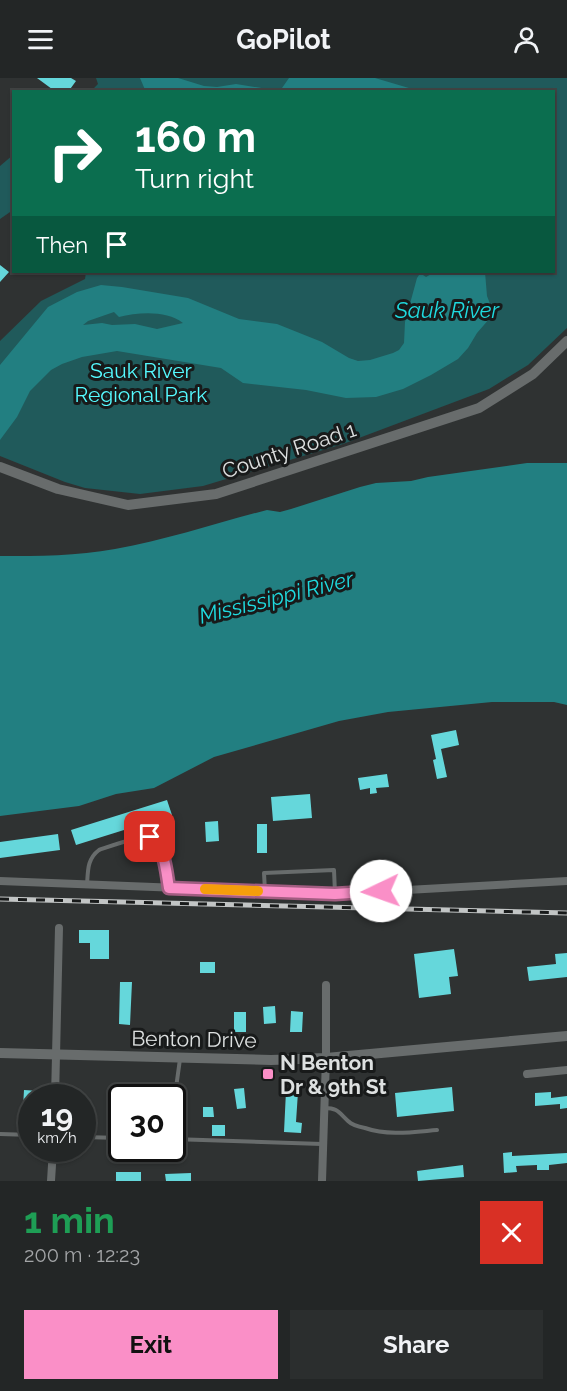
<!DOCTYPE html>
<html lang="en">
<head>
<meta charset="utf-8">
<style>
	body { margin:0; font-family:Raleway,sans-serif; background:#2b2e2e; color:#f1f3f6; height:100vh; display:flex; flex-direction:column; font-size:22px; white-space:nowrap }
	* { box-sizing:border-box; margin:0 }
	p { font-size:20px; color:#a3a5a7 }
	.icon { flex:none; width:33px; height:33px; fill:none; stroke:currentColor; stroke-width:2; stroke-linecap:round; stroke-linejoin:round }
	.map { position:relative; height:1103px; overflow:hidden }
	.details { display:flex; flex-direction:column; background:#232626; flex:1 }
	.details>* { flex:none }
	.hud { position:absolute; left:12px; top:12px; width:543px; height:183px; border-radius:0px; box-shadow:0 2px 4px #0004,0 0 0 2px #404343; background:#0b6e4f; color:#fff; overflow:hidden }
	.speed { position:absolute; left:18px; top:1006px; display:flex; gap:12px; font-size:30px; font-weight:700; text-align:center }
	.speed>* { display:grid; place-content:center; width:78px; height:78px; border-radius:50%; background:#232626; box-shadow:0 2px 4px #0004,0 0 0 2px #404343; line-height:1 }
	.speed small { font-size:15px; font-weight:400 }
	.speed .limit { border:3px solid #111; border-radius:9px; background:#fff; color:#111 }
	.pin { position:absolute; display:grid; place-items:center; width:51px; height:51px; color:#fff; margin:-26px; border-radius:12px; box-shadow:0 3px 9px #0006 }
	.me { position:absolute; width:66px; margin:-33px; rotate:267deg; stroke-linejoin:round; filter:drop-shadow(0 0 4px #0008) }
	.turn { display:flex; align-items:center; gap:21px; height:126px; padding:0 24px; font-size:27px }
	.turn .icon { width:78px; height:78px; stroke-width:2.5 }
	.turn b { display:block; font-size:42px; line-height:51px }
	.then { display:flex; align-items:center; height:57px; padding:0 24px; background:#0003; gap:12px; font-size:22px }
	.round { display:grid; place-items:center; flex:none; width:63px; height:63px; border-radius:0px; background:#2b2e2e }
	.headline { display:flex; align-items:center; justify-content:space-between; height:102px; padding:0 24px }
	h1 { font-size:36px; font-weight:700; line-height:45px; color:#1e9e55 }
	.cta { display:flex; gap:12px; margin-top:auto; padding:12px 24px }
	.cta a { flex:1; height:69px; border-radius:0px; background:#fa8fc7; color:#111; font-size:24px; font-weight:700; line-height:69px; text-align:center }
	.cta a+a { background:#2b2e2e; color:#f1f3f6 }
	header { display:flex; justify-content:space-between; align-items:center; height:78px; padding:0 24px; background:#232626; font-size:27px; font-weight:700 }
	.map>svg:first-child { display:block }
</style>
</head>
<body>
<header><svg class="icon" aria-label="menu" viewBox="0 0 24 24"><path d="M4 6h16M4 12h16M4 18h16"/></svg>GoPilot<svg class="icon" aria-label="person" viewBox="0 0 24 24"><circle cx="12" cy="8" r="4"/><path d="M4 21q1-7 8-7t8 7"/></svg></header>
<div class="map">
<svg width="567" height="1103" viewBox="0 0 567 1103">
	<rect width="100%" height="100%" fill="#2f3232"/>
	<!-- green -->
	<path fill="#205a5b" d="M 96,0 L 567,0 L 567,250 L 528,287 L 489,311 L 343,366 L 203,408 L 140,416 L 85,410 L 65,404 L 0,378 L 0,263 L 41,223 L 85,201 L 86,194 L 554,194 L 554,14 L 91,13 L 98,6 Z
		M 13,77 L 13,132 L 0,141 L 0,88 Z"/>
	<!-- water -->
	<path fill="#227f81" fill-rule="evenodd" d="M 140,0 L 178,0 L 204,8 L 217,9 L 236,6 L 274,12 L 282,10 L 289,0 L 375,0 L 419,13 L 146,14 Z
		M 421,194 L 427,194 L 423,197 L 426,199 L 435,194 L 485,194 L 487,218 L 492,231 L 490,240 L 477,255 L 468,270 L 458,281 L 431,297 L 403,311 L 376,319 L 346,320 L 306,312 L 243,305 L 221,290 L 117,273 L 82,279 L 62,286 L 51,292 L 30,313 L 17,339 L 0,362 L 0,287 L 48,229 L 77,214 L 101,207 L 122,209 L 188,220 L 239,241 L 277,246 L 322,264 L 349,280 L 358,283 L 370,282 L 393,275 L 399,272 L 404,265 L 405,244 L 417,200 ZM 114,234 L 119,239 C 138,234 167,232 183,245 L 157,251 L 135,246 L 112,247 L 102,245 L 83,247 L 88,243 Z
		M 527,385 L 567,385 L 567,627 L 554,624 L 492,624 L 388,634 L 339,643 L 214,679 L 154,710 L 116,716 L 79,728 L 0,738 L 0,478 C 39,478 77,478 115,471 C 167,462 216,445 267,432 L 280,434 L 291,431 L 360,409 L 376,405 L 411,403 L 428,399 Z"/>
	<!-- building -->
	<path fill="#65d7db" d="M 37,0 L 71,0 L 76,3 L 68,14 L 56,14 Z
		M 0,187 L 9,194 L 0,204 Z
		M 456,652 L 459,667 L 441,671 L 447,699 L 437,701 L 433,682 L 436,681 L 431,657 Z
		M 387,696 L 389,709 L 376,710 L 377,715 L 370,716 L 370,710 L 360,712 L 358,700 Z
		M 310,716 L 312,740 L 273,743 L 271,719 Z
		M 167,722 L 172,737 L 76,767 L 71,752 Z
		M 218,743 L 219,763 L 206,764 L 205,744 Z
		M 257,746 L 267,746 L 267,775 L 257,775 Z
		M 58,756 L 60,772 L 0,780 L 0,764 Z
		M 79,852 L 109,852 L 109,881 L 90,881 L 90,865 L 79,865 Z
		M 454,871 L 458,898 L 449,899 L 451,916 L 419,920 L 414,876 Z
		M 567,875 L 567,899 L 529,903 L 527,889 L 556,886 L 555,876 Z
		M 200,884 L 215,884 L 215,895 L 200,895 Z
		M 120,904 L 132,904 L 130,947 L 119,946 Z
		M 275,928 L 276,945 L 264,946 L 263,929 Z
		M 291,933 L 303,934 L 302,954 L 290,954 Z
		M 234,934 L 246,934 L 246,954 L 234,954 Z
		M 452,1009 L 454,1033 L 397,1039 L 395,1015 Z
		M 244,1010 L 246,1030 L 237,1031 L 234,1011 Z
		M 24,1012 L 39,1013 L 38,1020 L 32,1020 L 32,1029 L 23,1029 Z
		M 119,1012 L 161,1013 L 160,1020 L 118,1020 Z
		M 286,1013 L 298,1014 L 296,1044 L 302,1045 L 301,1055 L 284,1054 Z
		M 551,1014 L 551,1020 L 567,1018 L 567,1030 L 560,1031 L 560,1026 L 535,1028 L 535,1015 Z
		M 203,1029 L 213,1029 L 214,1039 L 203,1039 Z
		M 212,1047 L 225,1047 L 225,1058 L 212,1058 Z
		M 512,1074 L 512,1078 L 567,1075 L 567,1085 L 549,1087 L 549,1092 L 537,1092 L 537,1087 L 516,1088 L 517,1094 L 504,1095 L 503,1075 Z
		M 463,1087 L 464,1099 L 418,1103 L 417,1093 Z
		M 116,1094 L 141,1094 L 141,1103 L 116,1103 Z
		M 191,1095 L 191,1103 L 166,1103 L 165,1096 Z"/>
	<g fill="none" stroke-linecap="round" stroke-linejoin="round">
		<!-- lane -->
		<path stroke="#686c6c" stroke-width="4" d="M 87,807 C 88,793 87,781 99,772 C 111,768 148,753 157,764 C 164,772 167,798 169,809
			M 265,813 L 264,795 L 334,792 L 335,815
			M 325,1030 C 338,1030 339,1035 348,1043 C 352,1047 360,1049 365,1050 C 388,1058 413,1054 437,1052
			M 121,1039 L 122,1039
			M 172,1039 L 180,981
			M 0,1056 L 32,1057
			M 82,1059 L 122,1060
			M 172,1061 L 322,1066"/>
		<!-- street -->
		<path stroke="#686c6c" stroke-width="8" d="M 0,803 L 335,816 L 567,803
			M 527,996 L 567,992
			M 55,1020 L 59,850
			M 51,1103 L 53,1071
			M 322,1103 L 326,980 L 326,907"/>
		<!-- secondary -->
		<path stroke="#686c6c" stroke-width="10" d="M 0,389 L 58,411 L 128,427 L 216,416 L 479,330 L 533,296 L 567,263
			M 0,975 L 271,982 L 326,980 L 567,958"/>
		<!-- rail casing -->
		<g stroke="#c2c5c5" stroke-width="5">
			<path id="rail" d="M 0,821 L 567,835"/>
		</g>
		<!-- rail -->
		<use href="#rail" stroke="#181a1a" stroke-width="3" stroke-dasharray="9" stroke-linecap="butt"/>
	</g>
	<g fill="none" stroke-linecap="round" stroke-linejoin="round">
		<!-- route casing -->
		<g stroke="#a25d81" stroke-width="15">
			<path id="route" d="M 150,759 C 165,769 166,793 169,810 L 335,816 L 381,813"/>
		</g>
		<!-- route -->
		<use href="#route" stroke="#fa8fc7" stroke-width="10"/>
		<!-- slow -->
		<path stroke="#f59e0b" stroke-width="10" d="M 205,811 L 258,813"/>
	</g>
	<!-- markers -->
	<rect fill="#fa8fc7" stroke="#181a1a" stroke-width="2" x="262" y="990" width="12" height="12" rx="3"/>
	<g text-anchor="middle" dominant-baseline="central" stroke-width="6" stroke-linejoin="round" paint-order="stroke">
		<!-- park labels -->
		<g font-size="21" fill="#55faff" stroke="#181a1a">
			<text x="141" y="292">Sauk River<tspan x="141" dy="24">Regional Park</tspan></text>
		</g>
		<!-- street labels -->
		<g font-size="21" fill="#dde0e0" stroke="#181a1a">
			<text transform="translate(289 372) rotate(-18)">County Road 1</text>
			<text transform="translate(194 961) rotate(1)">Benton Drive</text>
		</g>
		<!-- poi labels -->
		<g font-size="21" font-weight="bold" fill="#dde0e0" stroke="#181a1a" text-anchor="start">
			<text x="280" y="984">N Benton<tspan x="280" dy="24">Dr &amp; 9th St</tspan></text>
		</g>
		<!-- water labels -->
		<g font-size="22" font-style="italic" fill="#1fdadf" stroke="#181a1a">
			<text x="447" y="232">Sauk River</text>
			<text transform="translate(276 519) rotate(-14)">Mississippi River</text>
		</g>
	</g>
</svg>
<div class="speed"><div>19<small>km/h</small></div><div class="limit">30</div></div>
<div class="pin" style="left:150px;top:759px;background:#d93025"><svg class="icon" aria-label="arrive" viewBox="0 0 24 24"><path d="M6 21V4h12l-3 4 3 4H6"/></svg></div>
<svg class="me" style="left:381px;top:813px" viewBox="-20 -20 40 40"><circle r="19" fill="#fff"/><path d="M0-13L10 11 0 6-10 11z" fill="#fa8fc7"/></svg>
<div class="hud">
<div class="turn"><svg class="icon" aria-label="right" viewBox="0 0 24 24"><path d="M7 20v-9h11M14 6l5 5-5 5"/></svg><div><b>160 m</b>Turn right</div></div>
<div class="then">Then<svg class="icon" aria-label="arrive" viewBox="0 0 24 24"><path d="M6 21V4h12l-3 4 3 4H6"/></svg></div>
</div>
</div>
<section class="details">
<div class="headline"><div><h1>1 min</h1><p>200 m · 12:23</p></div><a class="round" style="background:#d93025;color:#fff"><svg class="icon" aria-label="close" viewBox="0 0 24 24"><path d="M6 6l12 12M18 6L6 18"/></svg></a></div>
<div class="cta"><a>Exit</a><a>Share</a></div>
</section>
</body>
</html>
